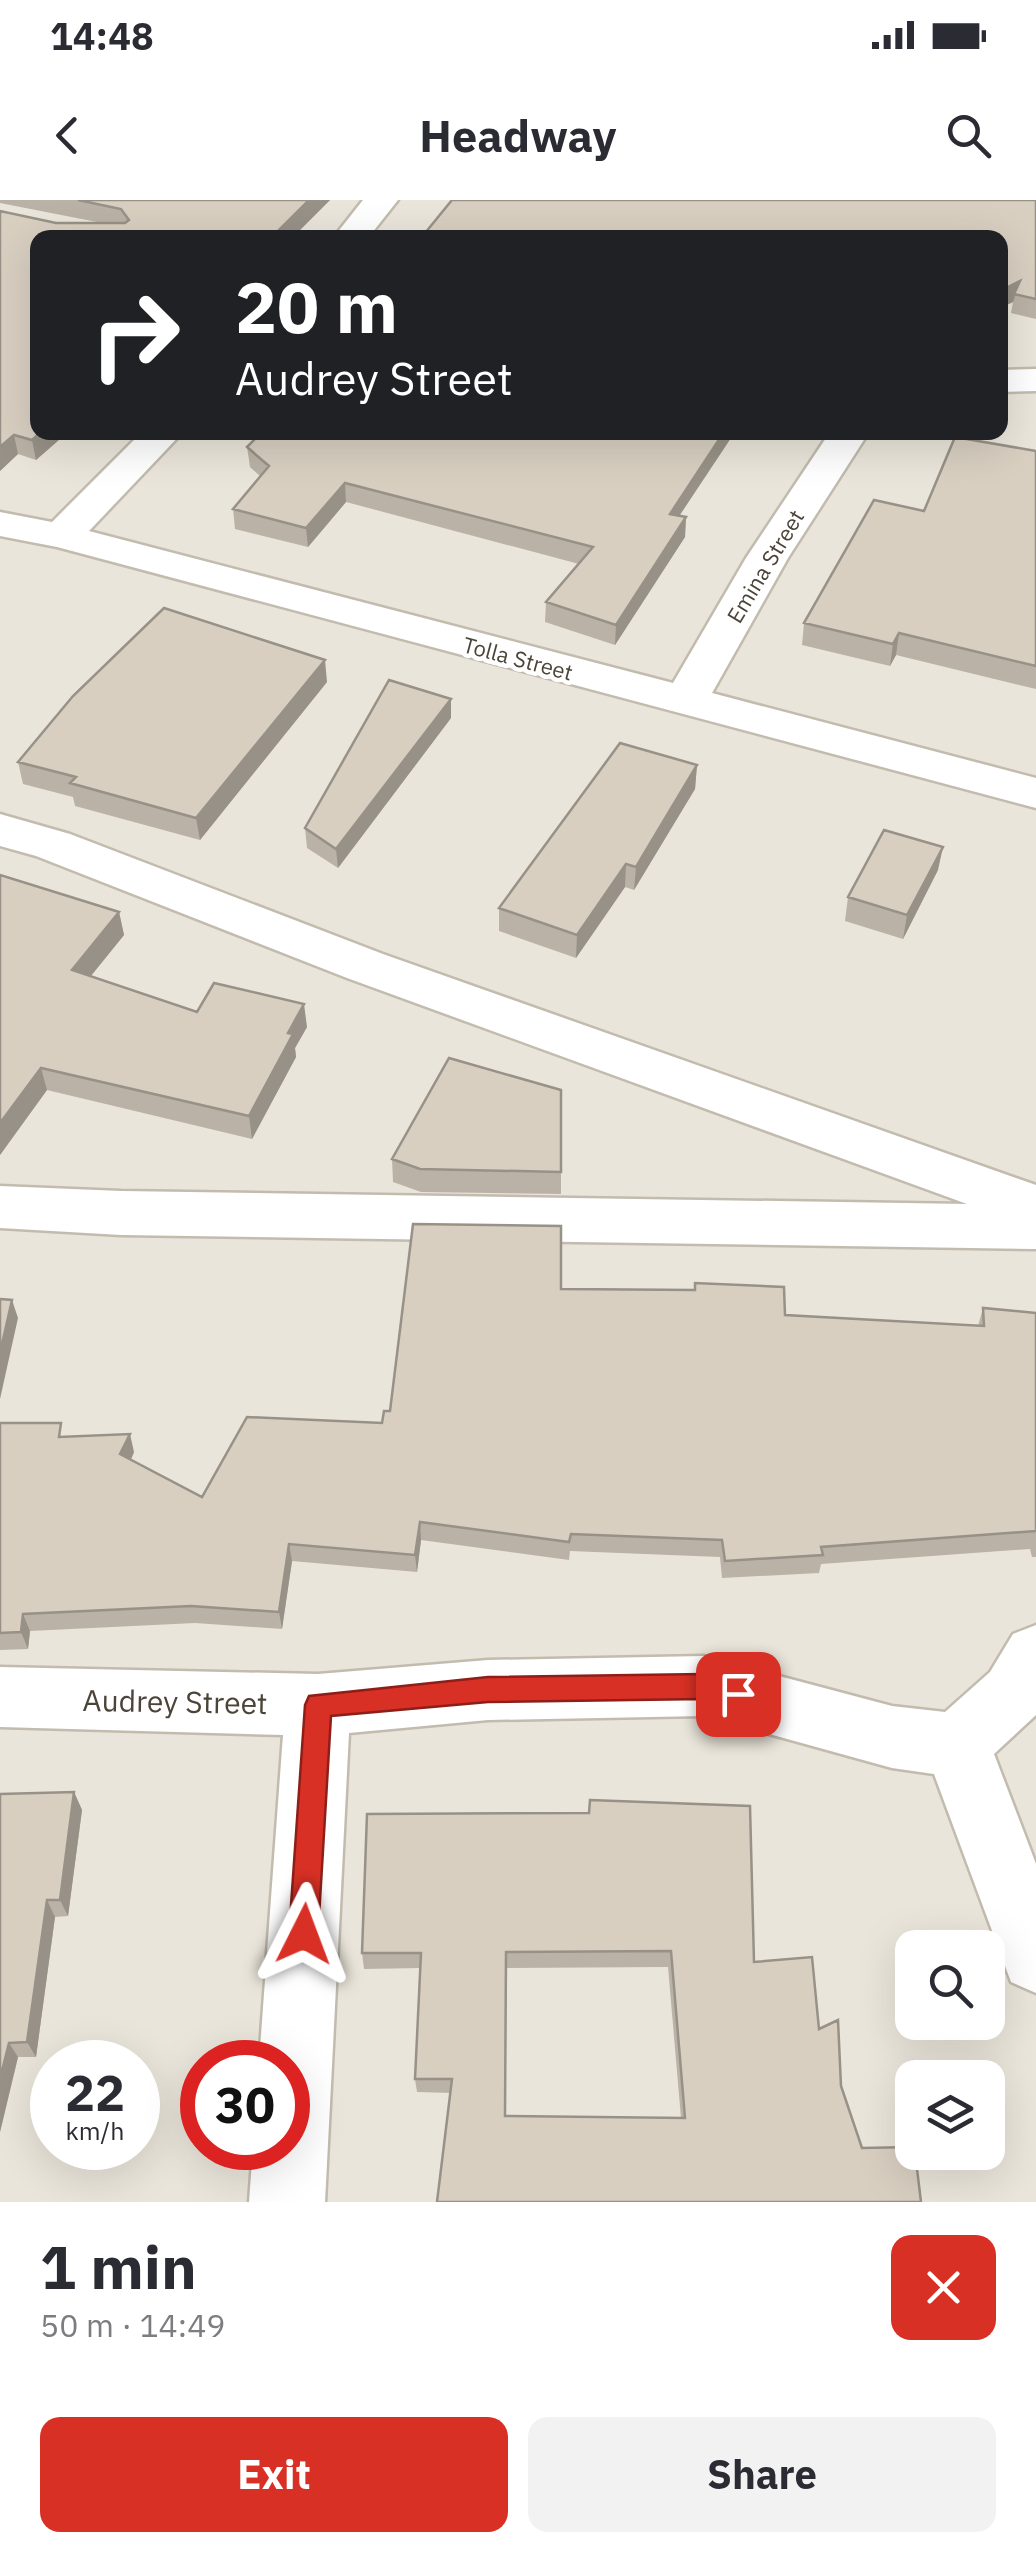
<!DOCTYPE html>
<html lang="en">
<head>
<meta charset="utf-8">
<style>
	body { margin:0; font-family:"IBM Plex Sans",sans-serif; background:#f2f2f3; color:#2b2b33; height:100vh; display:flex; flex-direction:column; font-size:38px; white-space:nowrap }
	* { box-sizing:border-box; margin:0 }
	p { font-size:32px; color:#7c7c81 }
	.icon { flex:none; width:55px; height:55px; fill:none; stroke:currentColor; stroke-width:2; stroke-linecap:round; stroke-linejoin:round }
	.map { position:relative; height:2002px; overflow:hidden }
	.panel { display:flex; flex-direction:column; background:#fff; flex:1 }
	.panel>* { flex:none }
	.banner { position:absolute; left:30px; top:30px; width:978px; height:210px; border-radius:20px; box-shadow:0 10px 40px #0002; background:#202124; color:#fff; overflow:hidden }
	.buttons { position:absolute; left:895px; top:1730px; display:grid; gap:20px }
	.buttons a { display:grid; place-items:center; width:110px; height:110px; border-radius:20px; background:#fff; box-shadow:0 10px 40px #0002; font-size:50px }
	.speed { position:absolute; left:30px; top:1840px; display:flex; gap:20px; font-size:50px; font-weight:700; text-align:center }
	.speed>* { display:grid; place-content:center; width:130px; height:130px; border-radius:50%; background:#fff; box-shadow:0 10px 40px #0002; line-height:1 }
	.speed small { font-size:25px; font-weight:400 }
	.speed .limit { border:15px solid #d22; background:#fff; color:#111 }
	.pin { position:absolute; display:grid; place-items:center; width:85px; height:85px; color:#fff; margin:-42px; border-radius:20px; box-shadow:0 5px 15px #0006 }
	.me { position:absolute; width:110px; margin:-55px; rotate:3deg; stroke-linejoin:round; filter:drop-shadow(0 0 8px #0008) }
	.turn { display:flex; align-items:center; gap:35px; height:210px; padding:0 40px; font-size:45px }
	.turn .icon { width:130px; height:130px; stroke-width:2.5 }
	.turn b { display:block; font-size:70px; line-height:85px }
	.round { display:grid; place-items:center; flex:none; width:105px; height:105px; border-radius:20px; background:#f2f2f3 }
	.headline { display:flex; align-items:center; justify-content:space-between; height:170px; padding:0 40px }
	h1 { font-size:60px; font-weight:800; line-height:75px }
	.cta { display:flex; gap:20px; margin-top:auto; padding:20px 40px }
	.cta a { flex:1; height:115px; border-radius:20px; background:#d93025; color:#fff; font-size:40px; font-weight:800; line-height:115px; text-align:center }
	.cta a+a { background:#f2f2f3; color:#2b2b33 }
	.status { display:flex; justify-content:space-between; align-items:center; height:70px; padding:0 50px; background:#fff; direction:ltr }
	.status svg { height:28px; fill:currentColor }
	header { display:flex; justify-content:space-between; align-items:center; height:130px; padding:0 40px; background:#fff; font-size:45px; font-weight:800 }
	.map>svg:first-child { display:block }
</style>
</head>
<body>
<div class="status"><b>14:48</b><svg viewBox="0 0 49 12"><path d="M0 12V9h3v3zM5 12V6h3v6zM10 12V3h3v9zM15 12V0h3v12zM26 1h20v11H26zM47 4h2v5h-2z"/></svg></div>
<header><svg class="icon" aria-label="back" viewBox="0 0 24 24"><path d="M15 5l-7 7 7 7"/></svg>Headway<svg class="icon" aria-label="search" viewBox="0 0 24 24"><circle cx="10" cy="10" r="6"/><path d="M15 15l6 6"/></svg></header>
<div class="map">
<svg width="1036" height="2002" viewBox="0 0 1036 2002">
	<rect width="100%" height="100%" fill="#f6f3ec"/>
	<!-- residential -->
	<path fill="#eae5da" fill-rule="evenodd" d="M 0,0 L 1036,0 L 1036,2002 L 0,2002 ZM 38,38 L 1000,38 L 1000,232 L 38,232 ZM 912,1748 L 988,1748 L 988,1822 L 912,1822 ZM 52,1862 L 138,1862 L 138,1948 L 52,1948 ZM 202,1862 L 288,1862 L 288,1948 L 202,1948 ZM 912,1878 L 988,1878 L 988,1952 L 912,1952 Z"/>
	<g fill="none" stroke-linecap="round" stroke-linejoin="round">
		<!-- minor casing -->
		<g stroke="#c2bbae" stroke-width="5">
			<path id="minor" d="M 363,0 L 398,0 L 368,38 L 333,38 Z
				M 1036,169 L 1036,191 L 1000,192 L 1000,170 Z
				M 142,232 L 183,232 L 89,331 L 673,483 L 746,358 L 830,232 L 869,232 L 788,358 L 712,493 L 1036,578 L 1036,608 L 57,347 L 0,336 L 0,312 L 52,322 Z
				M 0,614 L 70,634 L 383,754 L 1036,985 L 1036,1049 L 121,1035 L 0,1028 L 0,986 L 121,991 L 967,1004 L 347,778 L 36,656 L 0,646 Z
				M 1036,1425 L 1036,1515 L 994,1554 L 1036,1664 L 1036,1793 L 1011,1782 L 934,1574 L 892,1568 L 704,1516 L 488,1520 L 349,1533 L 325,2002 L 249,2002 L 253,1948 L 288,1948 L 288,1862 L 259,1862 L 283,1535 L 0,1527 L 0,1467 L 318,1474 L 488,1460 L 704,1456 L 892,1506 L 945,1512 L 990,1472 L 1013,1434 Z"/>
		</g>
		<!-- minor -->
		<use href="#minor" fill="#fff" fill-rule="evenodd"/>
	</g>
	<!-- wall -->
	<path fill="#bab2a6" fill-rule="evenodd" d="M 0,0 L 330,0 L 292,38 L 38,38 L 38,232 L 68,232 L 36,260 L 18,254 L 0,271 L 0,11 L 56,23 L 102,23 L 0,3 Z
		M 1036,0 L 1036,119 L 1011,113 L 1013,102 L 1000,108 L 1000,38 Z
		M 247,247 L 680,316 L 686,317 L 685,337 L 615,445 L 545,422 L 546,402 L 579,364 L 346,302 L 308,347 L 235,329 L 233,309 L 260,276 L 250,267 Z
		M 1036,251 L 1036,489 L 896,455 L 890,466 L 802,445 L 804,423 Z
		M 327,482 L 200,640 L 75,606 L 73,597 L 23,584 L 18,562 Z
		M 451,518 L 338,668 L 307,648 L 305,628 Z
		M 697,565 L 695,589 L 634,690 L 625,687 L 576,758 L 499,731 L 499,708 Z
		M 938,670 L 903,739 L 845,721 L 848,697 Z
		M 0,675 L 119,712 L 124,735 L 91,776 L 197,812 L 307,827 L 295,848 L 296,857 L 252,939 L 47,890 L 0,955 Z
		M 561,890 L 561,994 L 421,992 L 393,982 L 392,959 Z
		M 561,1089 L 785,1115 L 978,1126 L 983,1108 L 1036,1113 L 1036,1357 L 1032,1357 L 1030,1349 L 821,1364 L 819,1373 L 722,1378 L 720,1357 L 570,1351 L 569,1360 L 421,1340 L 417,1372 L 292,1361 L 282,1429 L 195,1423 L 30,1431 L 28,1449 L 0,1450 L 0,1223 L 134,1252 L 131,1260 L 202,1297 L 382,1223 L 390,1211 Z
		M 74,1592 L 82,1610 L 68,1716 L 55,1717 L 36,1857 L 18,1857 L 0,1932 L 0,1594 Z
		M 367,1614 L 754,1762 L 819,1829 L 841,1886 L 437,2002 L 451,1893 L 417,1892 L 415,1879 L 421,1768 L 364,1769 L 362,1753 ZM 668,1767 L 681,1918 L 506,1916 L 506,1768 Z"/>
	<!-- shaded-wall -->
	<path fill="#979187" d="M 309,0 L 330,0 L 292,38 L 271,38 Z
		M 1020,81 L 1013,102 L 1000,108 L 1000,91 Z
		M 41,232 L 68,232 L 36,260 L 32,240 Z
		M 724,232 L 735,232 L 668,333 L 670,314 Z
		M 14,235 L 18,254 L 0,271 L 0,247 Z
		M 345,283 L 346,302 L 308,347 L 306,328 Z
		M 686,317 L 685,337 L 615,445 L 616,425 Z
		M 899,433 L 896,455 L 890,466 L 893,444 Z
		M 325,460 L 327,482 L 200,640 L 196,618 Z
		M 451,499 L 451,518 L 338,668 L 336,649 Z
		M 697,565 L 695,589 L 634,690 L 636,667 Z
		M 943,647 L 938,670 L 903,739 L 907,715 Z
		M 626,664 L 625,687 L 576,758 L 577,735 Z
		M 119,712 L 124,735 L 77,793 L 72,770 Z
		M 304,804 L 307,827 L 295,848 L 296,857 L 252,939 L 249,916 L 288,833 Z
		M 41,868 L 47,890 L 0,955 L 0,923 Z
		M 12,1100 L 18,1118 L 0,1199 L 0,1153 Z
		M 130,1234 L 134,1252 L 125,1272 L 120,1254 Z
		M 420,1322 L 421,1340 L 417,1372 L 415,1355 Z
		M 289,1344 L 292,1361 L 282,1429 L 279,1412 Z
		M 23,1414 L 30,1431 L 28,1449 L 21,1432 Z
		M 74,1592 L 82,1610 L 68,1716 L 60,1700 Z
		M 47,1700 L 55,1717 L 36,1857 L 27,1842 Z
		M 9,1843 L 18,1857 L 0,1932 L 0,1879 Z"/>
	<!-- building -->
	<path fill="#d8cfc1" stroke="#979187" stroke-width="2.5" fill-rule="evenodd" d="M 78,0 L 309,0 L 271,38 L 38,38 L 38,232 L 41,232 L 32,240 L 14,235 L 0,247 L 0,11 L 56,23 L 125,23 L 129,20 L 121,9 Z
		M 452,0 L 1036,0 L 1036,99 L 1014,94 L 1020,81 L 1000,91 L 1000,38 L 421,38 Z
		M 262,232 L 724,232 L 670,314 L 686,317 L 616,425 L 546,402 L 593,347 L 345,283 L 306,328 L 233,309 L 269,266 L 247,247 Z
		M 955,237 L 1036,251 L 1036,466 L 899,433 L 893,444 L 804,423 L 874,300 L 924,311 Z
		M 164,408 L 325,460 L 196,618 L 70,583 L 76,577 L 18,562 L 73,496 Z
		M 389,480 L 451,499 L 336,649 L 305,628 Z
		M 620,543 L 697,565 L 636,667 L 626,664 L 577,735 L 499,708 Z
		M 884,630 L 943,647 L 907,715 L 848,697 Z
		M 0,675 L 119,712 L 72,770 L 197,812 L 214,783 L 304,804 L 288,833 L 293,834 L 249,916 L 41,868 L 0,923 Z
		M 449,858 L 561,890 L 561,972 L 420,969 L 392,959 Z
		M 413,1024 L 561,1026 L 561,1089 L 695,1090 L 695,1083 L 784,1087 L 785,1115 L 984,1126 L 983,1108 L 1036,1113 L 1036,1331 L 821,1347 L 823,1355 L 725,1361 L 722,1340 L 571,1334 L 569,1342 L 420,1322 L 415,1355 L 289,1344 L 279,1412 L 191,1406 L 23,1414 L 21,1432 L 0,1433 L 0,1223 L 61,1223 L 59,1237 L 130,1234 L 120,1254 L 202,1297 L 247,1217 L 382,1223 L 384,1211 L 390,1211 Z
		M 0,1099 L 12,1100 L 0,1153 Z
		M 74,1592 L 60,1700 L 47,1700 L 27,1842 L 9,1843 L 0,1879 L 0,1594 Z
		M 590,1600 L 750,1606 L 754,1762 L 812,1757 L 819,1829 L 838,1820 L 841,1886 L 862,1948 L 912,1947 L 912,1952 L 915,1952 L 921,2002 L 437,2002 L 452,1879 L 415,1879 L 421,1753 L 362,1753 L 367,1614 L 589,1613 ZM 671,1751 L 685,1918 L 505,1916 L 506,1752 Z"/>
	<!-- route -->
	<path fill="#d93025" stroke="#8d1f18" stroke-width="2.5" d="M 704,1474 L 748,1485 L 752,1494 L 748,1503 L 738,1507 L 704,1499 L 488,1502 L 331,1516 L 318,1734 L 314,1745 L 304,1749 L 293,1745 L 289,1734 L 305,1505 L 309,1496 L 488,1477 Z"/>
	<g text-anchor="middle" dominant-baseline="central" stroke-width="9" stroke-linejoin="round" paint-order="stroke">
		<!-- far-street labels -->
		<g font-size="22" fill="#4b4439" stroke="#fff">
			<text transform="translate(765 366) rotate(-59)">Emina Street</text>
			<text transform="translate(518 458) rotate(15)">Tolla Street</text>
		</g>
		<!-- near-street labels -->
		<g font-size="30" fill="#4b4439" stroke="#fff">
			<text transform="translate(175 1501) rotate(1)">Audrey Street</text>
		</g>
	</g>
</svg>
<div class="buttons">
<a><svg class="icon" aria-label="search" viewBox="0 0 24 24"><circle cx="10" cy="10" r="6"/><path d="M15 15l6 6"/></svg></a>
<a><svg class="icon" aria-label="layers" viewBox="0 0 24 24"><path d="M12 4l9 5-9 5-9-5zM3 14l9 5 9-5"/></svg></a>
</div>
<div class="speed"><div>22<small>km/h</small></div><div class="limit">30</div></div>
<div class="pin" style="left:738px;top:1494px;background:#d93025"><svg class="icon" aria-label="arrive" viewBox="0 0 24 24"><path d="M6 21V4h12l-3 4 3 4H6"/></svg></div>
<svg class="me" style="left:304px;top:1734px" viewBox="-20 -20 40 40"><path d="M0-17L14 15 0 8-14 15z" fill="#d93025" stroke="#fff" stroke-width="4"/></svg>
<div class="banner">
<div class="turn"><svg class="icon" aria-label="right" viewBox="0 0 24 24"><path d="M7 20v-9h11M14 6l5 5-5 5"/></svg><div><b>20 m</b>Audrey Street</div></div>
</div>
</div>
<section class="panel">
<div class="headline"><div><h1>1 min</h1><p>50 m · 14:49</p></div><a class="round" style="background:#d93025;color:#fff"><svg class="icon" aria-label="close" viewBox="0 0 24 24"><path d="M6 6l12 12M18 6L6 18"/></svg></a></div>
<div class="cta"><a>Exit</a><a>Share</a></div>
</section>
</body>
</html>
